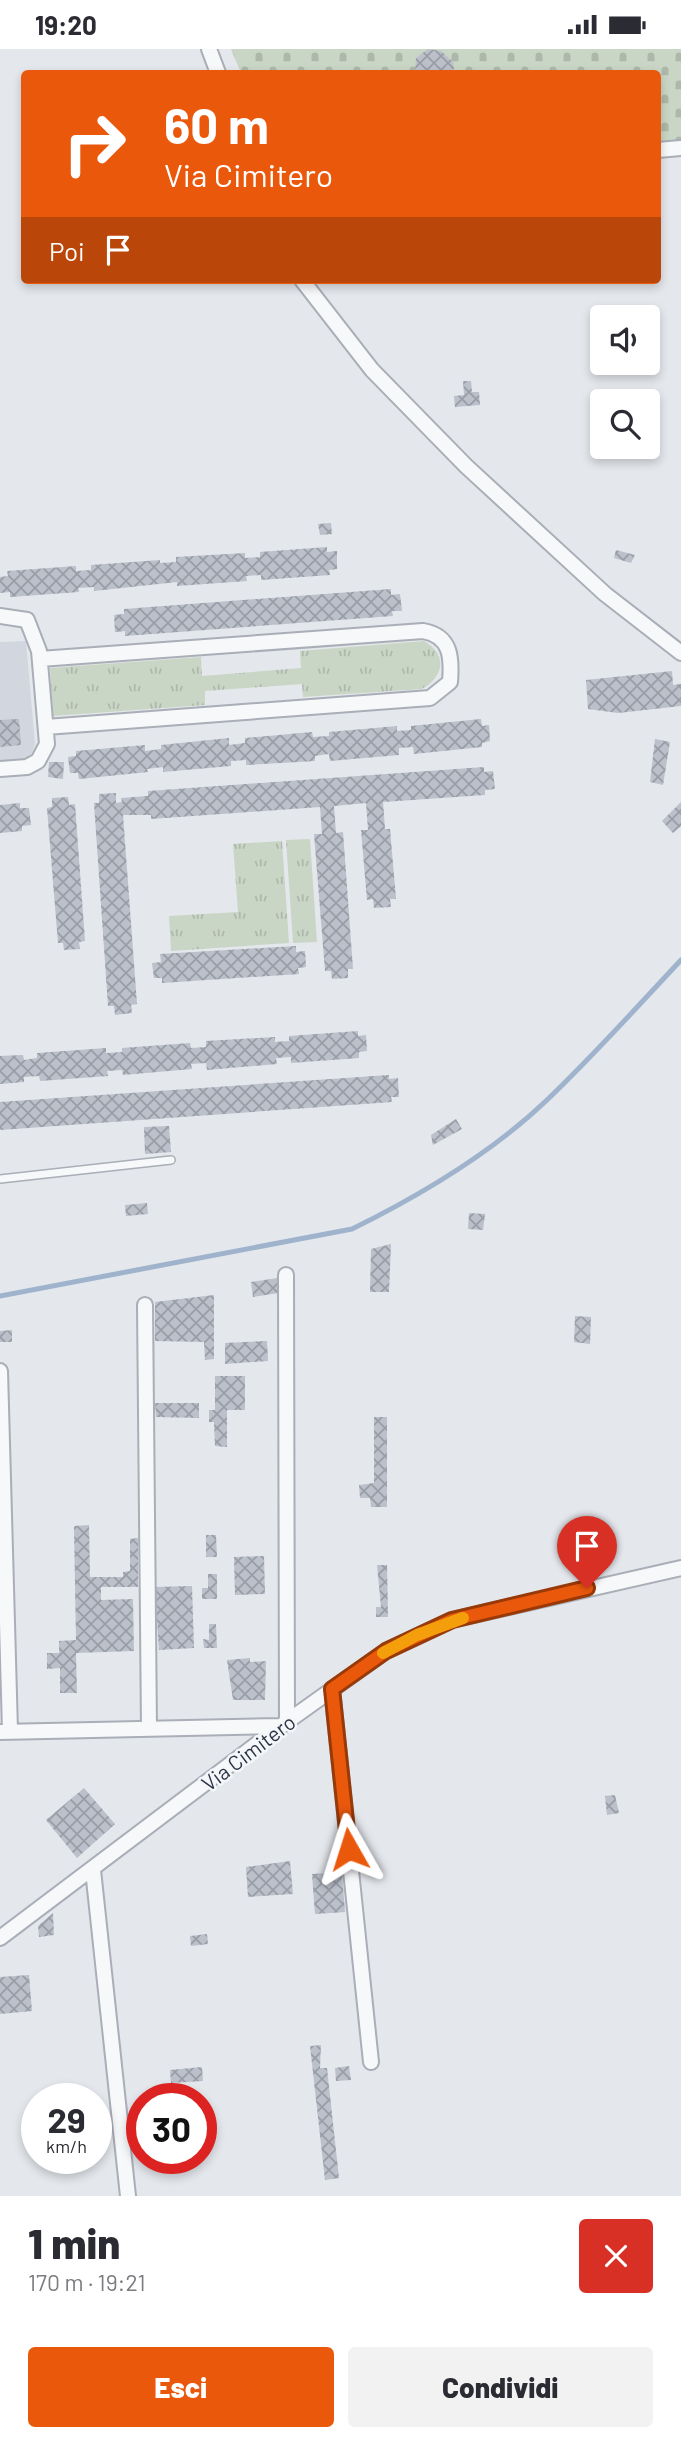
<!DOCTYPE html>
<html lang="it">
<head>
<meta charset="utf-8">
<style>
	body { margin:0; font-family:Barlow,sans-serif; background:#f2f2f3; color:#2b2b33; height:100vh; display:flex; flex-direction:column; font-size:26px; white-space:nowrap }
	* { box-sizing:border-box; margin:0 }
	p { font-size:23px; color:#7c7c81 }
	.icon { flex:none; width:38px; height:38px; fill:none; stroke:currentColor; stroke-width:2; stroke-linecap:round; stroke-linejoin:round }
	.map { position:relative; height:2147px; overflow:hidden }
	.panel { display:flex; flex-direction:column; background:#fff; flex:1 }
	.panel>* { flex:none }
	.guide { position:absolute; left:21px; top:21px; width:640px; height:214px; border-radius:7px; box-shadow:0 4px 10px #0003; background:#ea580c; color:#fff; overflow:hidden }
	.controls { position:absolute; left:590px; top:256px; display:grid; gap:14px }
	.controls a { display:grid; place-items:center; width:70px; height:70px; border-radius:7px; background:#fff; box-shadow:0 4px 10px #0003; font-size:35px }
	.speed { position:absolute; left:21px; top:2034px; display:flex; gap:14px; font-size:35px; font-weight:700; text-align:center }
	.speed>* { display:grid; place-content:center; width:91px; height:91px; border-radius:50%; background:#fff; box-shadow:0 4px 10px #0003; line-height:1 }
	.speed small { font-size:18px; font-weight:400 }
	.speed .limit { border:10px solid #d22; background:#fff; color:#111 }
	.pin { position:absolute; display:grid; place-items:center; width:60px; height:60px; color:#fff; margin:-72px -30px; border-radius:50% 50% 50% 0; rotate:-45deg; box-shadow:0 0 7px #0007 }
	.pin .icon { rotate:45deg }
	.me { position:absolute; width:77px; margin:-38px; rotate:354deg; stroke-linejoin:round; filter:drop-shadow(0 0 5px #0008) }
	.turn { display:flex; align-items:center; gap:24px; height:147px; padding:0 28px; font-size:32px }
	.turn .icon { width:91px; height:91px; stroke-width:2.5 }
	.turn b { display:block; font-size:49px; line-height:60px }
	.then { display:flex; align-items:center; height:66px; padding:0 28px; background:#0003; gap:14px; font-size:26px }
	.round { display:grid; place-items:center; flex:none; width:74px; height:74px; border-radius:7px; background:#f2f2f3 }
	.head { display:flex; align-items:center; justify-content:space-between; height:119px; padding:0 28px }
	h1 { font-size:42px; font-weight:800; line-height:52px }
	.action { display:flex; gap:14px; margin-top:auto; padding:14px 28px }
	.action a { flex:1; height:80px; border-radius:7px; background:#ea580c; color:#fff; font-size:28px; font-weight:800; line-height:80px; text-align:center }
	.action a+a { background:#f2f2f3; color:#2b2b33 }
	.status { display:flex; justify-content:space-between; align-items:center; height:49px; padding:0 35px; background:#fff; direction:ltr }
	.status svg { height:19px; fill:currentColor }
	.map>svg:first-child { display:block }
</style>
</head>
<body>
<div class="status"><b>19:20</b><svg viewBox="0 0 49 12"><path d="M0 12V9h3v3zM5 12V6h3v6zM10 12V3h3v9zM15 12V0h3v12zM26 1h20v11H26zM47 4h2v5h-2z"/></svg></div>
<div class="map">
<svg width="681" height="2147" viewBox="0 0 681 2147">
	<defs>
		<pattern id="grass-tufts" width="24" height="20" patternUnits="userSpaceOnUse" patternTransform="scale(1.75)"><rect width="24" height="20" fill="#c9d6c5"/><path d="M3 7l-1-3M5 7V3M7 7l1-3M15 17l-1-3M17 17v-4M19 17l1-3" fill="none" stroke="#adb8ab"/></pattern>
		<pattern id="cemetery-stones" width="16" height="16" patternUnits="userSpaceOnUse" patternTransform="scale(1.75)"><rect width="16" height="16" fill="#c9d6c5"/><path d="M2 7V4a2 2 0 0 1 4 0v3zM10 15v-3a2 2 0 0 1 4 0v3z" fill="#adb8ab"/></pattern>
		<pattern id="building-cross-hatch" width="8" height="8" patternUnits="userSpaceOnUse" patternTransform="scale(1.75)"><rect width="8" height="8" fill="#bbc0ca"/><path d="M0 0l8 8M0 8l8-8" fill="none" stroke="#989da6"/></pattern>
	</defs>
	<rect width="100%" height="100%" fill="#e4e7ec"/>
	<!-- built -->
	<path fill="#d2d6de" d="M 26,592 L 35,695 L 32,704 L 24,710 L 0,714 L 0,593 Z"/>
	<!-- grass -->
	<path fill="url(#grass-tufts)" d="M 424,592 C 448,606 444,627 422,640 L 303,648 L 302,635 L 205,642 L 205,656 L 53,667 L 50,619 L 201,608 L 202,627 L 301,619 L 300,602 Z
		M 310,790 L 317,893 L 293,894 L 286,791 Z
		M 282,792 L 289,894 L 171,902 L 169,867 L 238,863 L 233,795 Z"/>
	<!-- cemetery -->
	<path fill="url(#cemetery-stones)" d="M 231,0 L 681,0 L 681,91 L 658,92 L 658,24 L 241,24 Z"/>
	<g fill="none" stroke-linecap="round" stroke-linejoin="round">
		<!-- stream -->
		<path stroke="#9fb4cc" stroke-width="5" d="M 0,1247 L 352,1180 C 421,1146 492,1104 548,1050 C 594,1006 637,958 681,911"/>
	</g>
	<!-- building -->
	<path fill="url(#building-cross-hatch)" d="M 428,0 L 441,2 L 453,13 L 454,20 L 449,24 L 415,24 L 416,9 Z
		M 463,332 L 471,332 L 472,343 L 479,343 L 480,356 L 455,358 L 454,347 L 464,346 Z
		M 331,474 L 332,485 L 320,486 L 318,475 Z
		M 327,498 L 327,503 L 337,502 L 337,520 L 329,521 L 330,526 L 261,531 L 261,526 L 246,527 L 247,532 L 177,537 L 177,533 L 94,542 L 94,538 L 78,539 L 79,543 L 10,548 L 10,543 L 0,544 L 0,528 L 8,527 L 7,522 L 76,517 L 76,522 L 91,521 L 91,516 L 160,511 L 160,514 L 176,513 L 176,508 L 245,504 L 245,509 L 260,508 L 260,503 Z
		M 616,501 L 635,506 L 631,514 L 614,509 Z
		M 391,540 L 391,546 L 400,545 L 402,562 L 392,562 L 393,567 L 125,587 L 125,582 L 115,583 L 114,566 L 124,565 L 124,560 Z
		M 672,622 L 673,636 L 681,635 L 681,657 L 618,664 L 588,660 L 586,631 Z
		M 19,670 L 21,696 L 0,698 L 0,671 Z
		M 481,670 L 482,677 L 489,676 L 490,692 L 482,694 L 482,698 L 414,705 L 413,698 L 399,699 L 399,706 L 330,712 L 329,705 L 315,707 L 315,712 L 246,716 L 246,711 L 231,712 L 231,717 L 163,723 L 163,718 L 147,720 L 148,723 L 79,730 L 78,724 L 70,724 L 68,708 L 76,707 L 76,702 L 145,696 L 145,702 L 161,700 L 161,696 L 229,689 L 229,696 L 245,694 L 245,689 L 312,683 L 313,688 L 329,687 L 329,683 L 397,677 L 397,682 L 411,681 L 411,677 Z
		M 655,690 L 670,693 L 663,736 L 650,733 Z
		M 49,713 L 64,713 L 63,730 L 48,728 Z
		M 484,718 L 484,723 L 493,722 L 495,740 L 485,741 L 485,746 L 383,753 L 385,780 L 390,780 L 396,850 L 390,850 L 391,858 L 374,859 L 373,850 L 367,851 L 361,781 L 368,781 L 366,754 L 334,757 L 336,784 L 343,783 L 353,920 L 348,920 L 348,929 L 332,930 L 331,922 L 325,922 L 314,785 L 322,785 L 320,758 L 151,770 L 151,766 L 123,766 L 137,955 L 131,956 L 132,964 L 115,966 L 114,957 L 108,957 L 94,754 L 99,754 L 99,745 L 116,744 L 116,754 L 122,753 L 121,749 L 148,747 L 148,742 Z
		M 68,748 L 69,756 L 75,755 L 85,892 L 79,893 L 80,900 L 64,901 L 63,894 L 58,894 L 47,759 L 52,758 L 52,749 Z
		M 681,753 L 681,777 L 673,784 L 662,772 Z
		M 20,754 L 20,759 L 29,759 L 31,776 L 22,777 L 22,782 L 0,784 L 0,756 Z
		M 296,897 L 296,903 L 305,902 L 306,918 L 298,919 L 299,925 L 162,934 L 162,929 L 154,929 L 152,914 L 161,913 L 160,905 Z
		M 358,982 L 358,987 L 366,986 L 367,1002 L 359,1003 L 359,1009 L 291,1014 L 291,1008 L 276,1009 L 277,1015 L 207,1021 L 206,1014 L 191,1015 L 192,1020 L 123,1026 L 122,1021 L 107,1022 L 108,1027 L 40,1032 L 39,1027 L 24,1028 L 24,1033 L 0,1035 L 0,1007 L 23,1006 L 24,1011 L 37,1009 L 37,1004 L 106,999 L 106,1004 L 122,1003 L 122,999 L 190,994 L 191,999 L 206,998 L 206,992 L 275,988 L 275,993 L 289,992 L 289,987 Z
		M 389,1026 L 389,1030 L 398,1029 L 399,1048 L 391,1048 L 392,1053 L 0,1081 L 0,1053 Z
		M 456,1070 L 462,1080 L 433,1096 L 431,1086 Z
		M 169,1077 L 171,1103 L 145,1105 L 144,1078 Z
		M 147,1154 L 148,1165 L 126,1167 L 125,1156 Z
		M 469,1164 L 485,1165 L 483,1181 L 468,1180 Z
		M 391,1195 L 389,1243 L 370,1243 L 371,1200 Z
		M 278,1229 L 279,1244 L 253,1248 L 251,1233 Z
		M 214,1246 L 214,1310 L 205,1311 L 204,1293 L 155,1292 L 155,1253 Z
		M 575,1267 L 591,1268 L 590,1295 L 574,1293 Z
		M 12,1281 L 12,1293 L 0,1293 L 0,1282 Z
		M 267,1292 L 268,1312 L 225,1315 L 225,1294 Z
		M 215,1327 L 245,1327 L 245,1361 L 227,1361 L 227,1398 L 215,1397 L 214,1373 L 209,1373 L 209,1361 L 215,1361 Z
		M 155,1354 L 199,1354 L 199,1369 L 156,1368 Z
		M 374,1368 L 387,1368 L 387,1458 L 371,1458 L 370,1449 L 360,1449 L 359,1436 L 374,1434 Z
		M 89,1476 L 90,1528 L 123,1528 L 123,1523 L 130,1522 L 130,1490 L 138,1489 L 138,1538 L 101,1538 L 101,1551 L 133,1550 L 134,1602 L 76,1604 L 77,1644 L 60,1644 L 60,1619 L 47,1620 L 47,1604 L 59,1604 L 59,1592 L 76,1591 L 74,1477 Z
		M 206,1486 L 216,1486 L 217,1508 L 206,1508 Z
		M 264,1507 L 265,1545 L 235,1546 L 234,1508 Z
		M 377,1516 L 387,1516 L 388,1568 L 376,1568 L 376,1558 L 381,1558 Z
		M 208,1525 L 217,1525 L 217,1550 L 202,1550 L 202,1539 L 208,1539 Z
		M 192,1537 L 194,1599 L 159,1601 L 155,1538 Z
		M 209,1575 L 216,1575 L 217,1599 L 204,1599 L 203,1590 L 209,1591 Z
		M 250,1609 L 250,1613 L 266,1612 L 265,1651 L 233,1651 L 227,1611 Z
		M 84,1739 L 115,1775 L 77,1809 L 46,1771 Z
		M 615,1746 L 619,1764 L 607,1766 L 605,1747 Z
		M 290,1812 L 293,1845 L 248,1848 L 246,1818 Z
		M 342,1823 L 345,1863 L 315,1865 L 312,1825 Z
		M 53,1864 L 54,1886 L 39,1888 L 38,1877 Z
		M 207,1885 L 208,1895 L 191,1897 L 190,1887 Z
		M 29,1926 L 32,1962 L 0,1965 L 0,1928 Z
		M 321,1996 L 320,2019 L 327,2019 L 339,2129 L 325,2131 L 310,1997 Z
		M 349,2017 L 351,2031 L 336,2032 L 335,2019 Z
		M 202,2018 L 203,2032 L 171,2034 L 170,2021 Z"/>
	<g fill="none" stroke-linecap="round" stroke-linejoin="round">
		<!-- lane casing -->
		<g stroke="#a9aeb7" stroke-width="10">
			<path id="lane" d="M 0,1130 L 171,1111"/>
		</g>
		<!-- street casing -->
		<g stroke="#a9aeb7" stroke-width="18">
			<path id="street" d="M 209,0 L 218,24
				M 658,101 L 681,99
				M 302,231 L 372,321 L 466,417 L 605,545 L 681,604
				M 0,567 L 27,571 L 39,602 L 47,695 L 38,712 L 27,718 L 0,720
				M 40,610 L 423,582 C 451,587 452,608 450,633 L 430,649 L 46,678
				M 286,1226 L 287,1673
				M 145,1256 L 149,1679
				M 0,1322 L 10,1682
				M 332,1640 L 371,2013
				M 0,1683 L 281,1677
				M 93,1821 L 128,2147
				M 0,1889 L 281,1677 L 386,1602 L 452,1571 L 681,1519"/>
		</g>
		<!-- lane -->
		<use href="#lane" stroke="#f7f8fa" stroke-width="7"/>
		<!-- street -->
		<use href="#street" stroke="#f7f8fa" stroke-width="14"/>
	</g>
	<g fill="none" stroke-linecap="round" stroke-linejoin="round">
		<!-- route casing -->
		<g stroke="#983908" stroke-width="18">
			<path id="route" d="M 349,1800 L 332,1640 L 386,1602 L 452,1571 L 587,1539"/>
		</g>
		<!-- route -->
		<use href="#route" stroke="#ea580c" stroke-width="12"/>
		<!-- slow -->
		<path stroke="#f59e0b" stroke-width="12" d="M 383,1604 L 417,1586 L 463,1569"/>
	</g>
	<g text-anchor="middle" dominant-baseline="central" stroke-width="5" stroke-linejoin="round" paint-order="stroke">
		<!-- street labels -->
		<g font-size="21" fill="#2b3445" stroke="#f4f6f9">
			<text transform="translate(248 1703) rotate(-37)">Via Cimitero</text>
		</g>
	</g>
</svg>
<div class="controls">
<a><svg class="icon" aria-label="sound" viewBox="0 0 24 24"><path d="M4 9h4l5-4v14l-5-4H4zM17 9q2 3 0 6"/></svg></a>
<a><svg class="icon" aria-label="search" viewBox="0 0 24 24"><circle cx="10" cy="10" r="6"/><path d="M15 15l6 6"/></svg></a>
</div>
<div class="speed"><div>29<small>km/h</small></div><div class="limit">30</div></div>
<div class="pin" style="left:587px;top:1539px;background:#d93025"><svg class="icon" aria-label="arrive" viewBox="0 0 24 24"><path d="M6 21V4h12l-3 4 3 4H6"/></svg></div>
<svg class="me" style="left:349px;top:1800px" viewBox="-20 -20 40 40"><path d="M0-17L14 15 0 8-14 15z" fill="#ea580c" stroke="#fff" stroke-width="4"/></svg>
<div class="guide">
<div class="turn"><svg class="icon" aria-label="right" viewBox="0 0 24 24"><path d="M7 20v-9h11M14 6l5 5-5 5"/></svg><div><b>60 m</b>Via Cimitero</div></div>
<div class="then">Poi<svg class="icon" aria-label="arrive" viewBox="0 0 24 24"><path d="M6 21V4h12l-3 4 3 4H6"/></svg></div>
</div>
</div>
<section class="panel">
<div class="head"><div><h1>1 min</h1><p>170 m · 19:21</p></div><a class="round" style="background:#d93025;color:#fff"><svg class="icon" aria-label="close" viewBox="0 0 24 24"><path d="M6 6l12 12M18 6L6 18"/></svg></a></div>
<div class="action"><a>Esci</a><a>Condividi</a></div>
</section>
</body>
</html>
